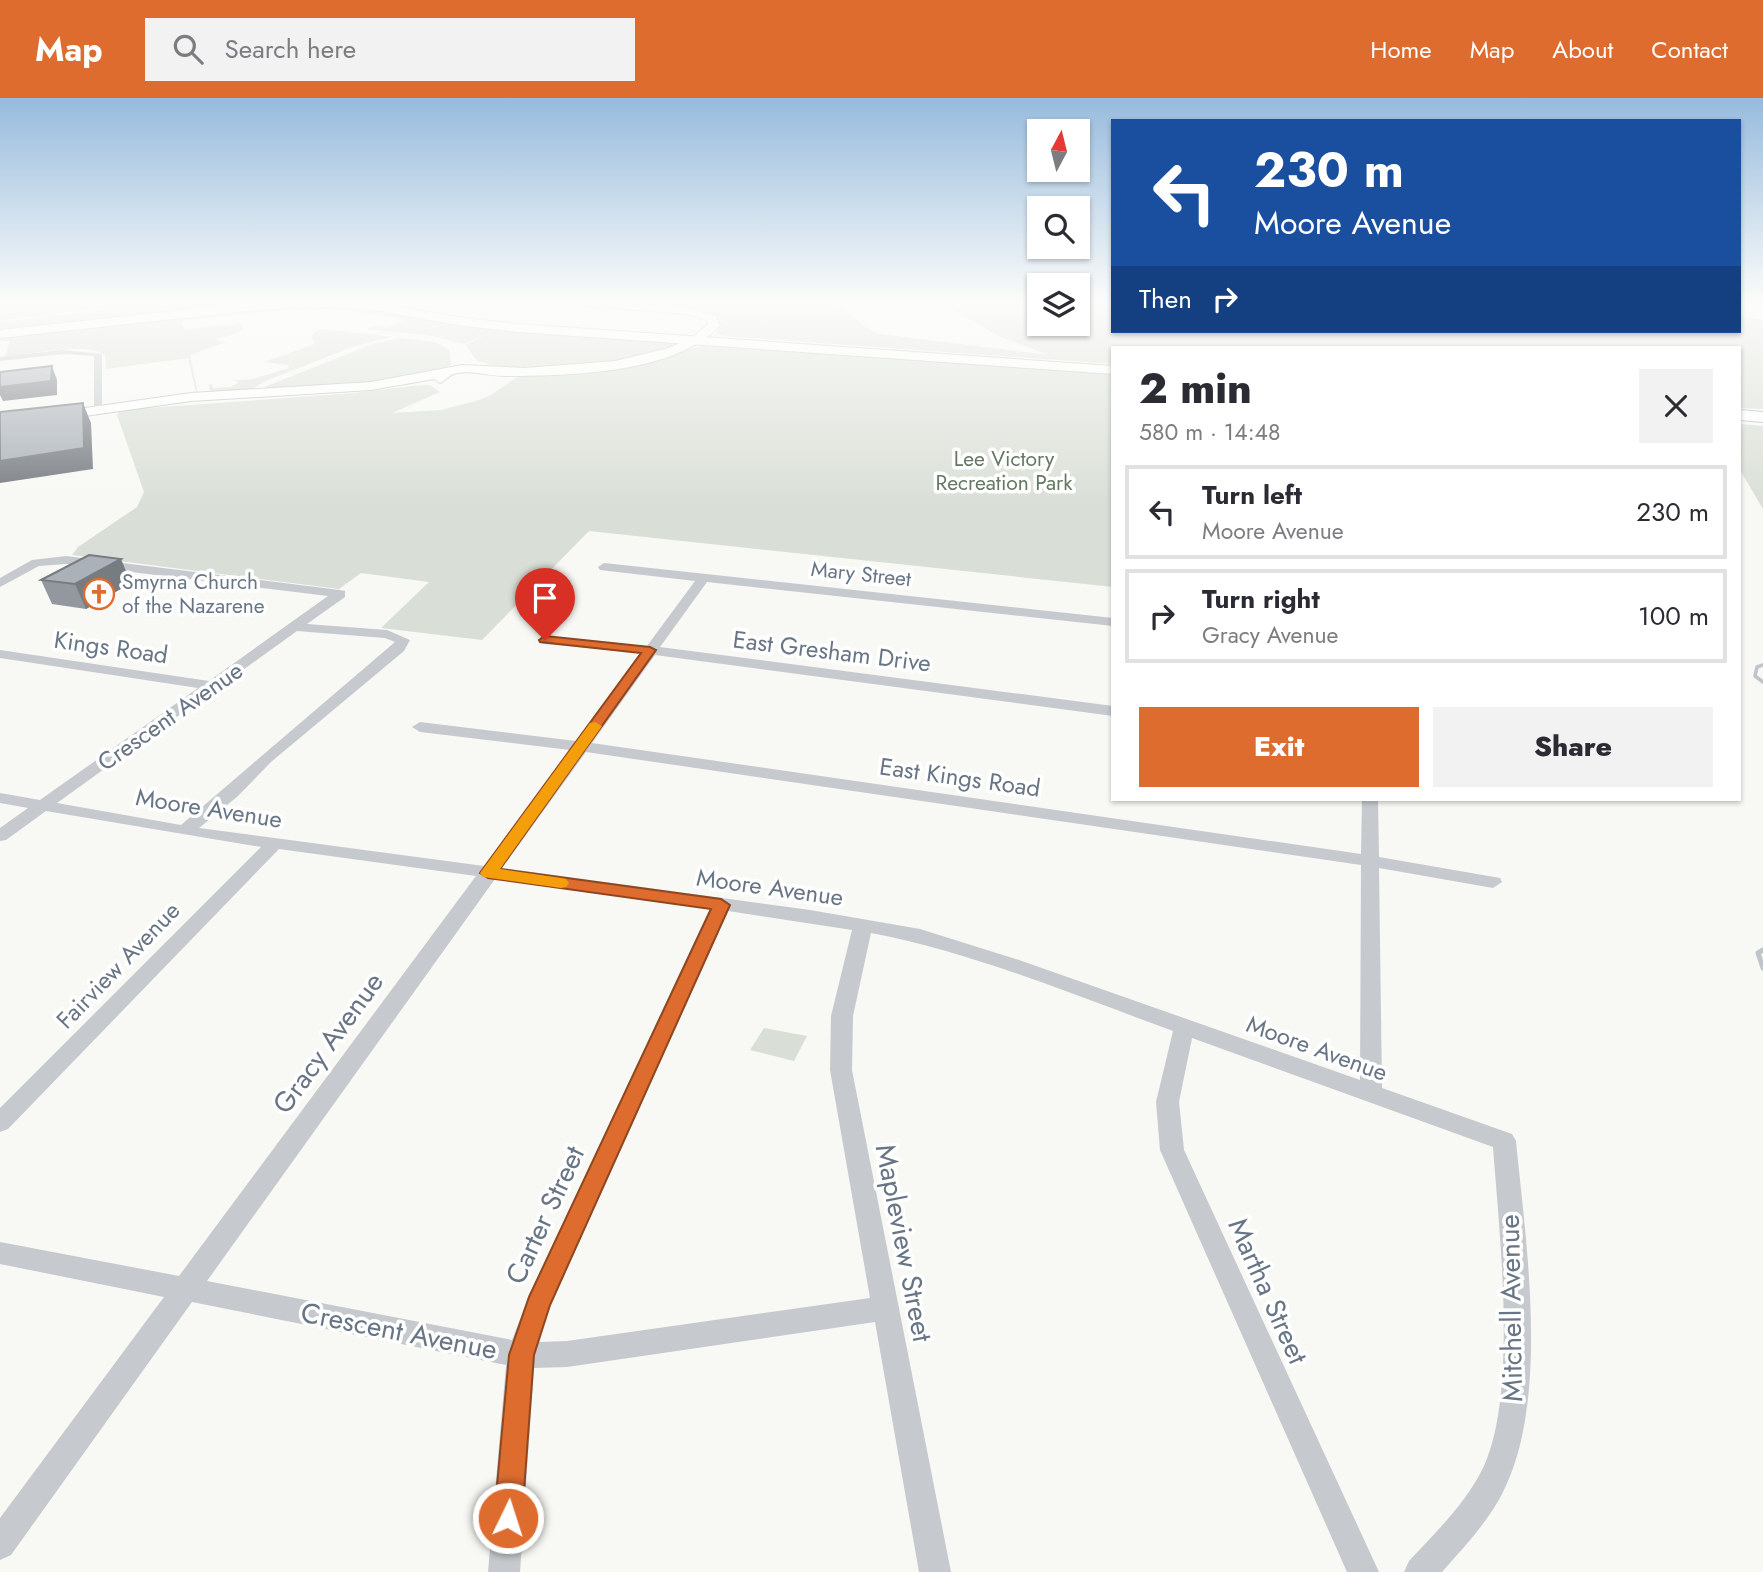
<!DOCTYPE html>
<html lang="en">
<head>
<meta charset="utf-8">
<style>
	body { margin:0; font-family:Jost,sans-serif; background:#f2f2f3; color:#2b2b33; height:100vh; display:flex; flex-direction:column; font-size:26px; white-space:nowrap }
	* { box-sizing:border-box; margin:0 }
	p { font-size:23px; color:#7c7c81 }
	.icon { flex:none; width:38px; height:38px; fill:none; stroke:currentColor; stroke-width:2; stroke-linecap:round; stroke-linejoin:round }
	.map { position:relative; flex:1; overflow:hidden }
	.panel { position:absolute; left:1111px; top:248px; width:630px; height:455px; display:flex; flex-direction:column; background:#fff; border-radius:0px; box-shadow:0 2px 5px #0004 }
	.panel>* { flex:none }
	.banner { position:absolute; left:1111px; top:21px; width:630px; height:214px; border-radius:0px; box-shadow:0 2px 5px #0004; background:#1a4fa0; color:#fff; overflow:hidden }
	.needle { width:46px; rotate:7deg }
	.controls { position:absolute; left:1027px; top:21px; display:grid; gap:14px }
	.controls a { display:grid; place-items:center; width:63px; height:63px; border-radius:0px; background:#fff; box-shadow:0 2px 5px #0004; font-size:35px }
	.pin { position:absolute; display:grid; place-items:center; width:60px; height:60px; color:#fff; margin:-72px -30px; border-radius:50% 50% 50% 0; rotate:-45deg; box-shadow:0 0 7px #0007 }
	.pin .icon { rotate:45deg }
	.me { position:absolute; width:77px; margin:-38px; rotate:4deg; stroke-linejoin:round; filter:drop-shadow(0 0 5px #0008) }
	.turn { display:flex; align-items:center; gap:24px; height:147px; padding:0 28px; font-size:32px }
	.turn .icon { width:91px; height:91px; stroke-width:2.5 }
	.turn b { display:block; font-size:49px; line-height:60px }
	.then { display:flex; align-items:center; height:66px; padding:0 28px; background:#0003; gap:14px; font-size:26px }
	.round { display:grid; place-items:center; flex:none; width:74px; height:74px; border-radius:0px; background:#f2f2f3 }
	.head { display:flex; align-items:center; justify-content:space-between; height:119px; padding:0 28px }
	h1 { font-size:42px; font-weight:800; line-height:52px }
	.cta { display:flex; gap:14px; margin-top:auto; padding:14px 28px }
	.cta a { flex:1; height:80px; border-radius:0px; background:#de6c2f; color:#fff; font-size:28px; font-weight:800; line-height:80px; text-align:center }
	.cta a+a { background:#f2f2f3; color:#2b2b33 }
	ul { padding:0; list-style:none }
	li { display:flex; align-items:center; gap:21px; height:94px; margin:0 14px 10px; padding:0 14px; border:4px solid #e1e1e2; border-radius:0px }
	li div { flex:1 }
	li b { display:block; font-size:26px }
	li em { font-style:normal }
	header { display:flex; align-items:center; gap:42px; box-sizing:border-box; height:98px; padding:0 35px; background:#de6c2f; color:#fff }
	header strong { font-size:33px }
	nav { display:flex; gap:38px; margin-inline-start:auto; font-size:24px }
	.search { width:490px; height:63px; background:#f2f2f3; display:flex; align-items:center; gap:18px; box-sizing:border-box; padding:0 24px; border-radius:0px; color:#7c7c81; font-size:26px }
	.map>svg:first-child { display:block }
</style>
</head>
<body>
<header>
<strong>Map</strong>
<div class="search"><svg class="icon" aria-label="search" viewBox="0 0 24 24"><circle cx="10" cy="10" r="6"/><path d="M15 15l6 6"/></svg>Search here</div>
<nav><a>Home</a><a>Map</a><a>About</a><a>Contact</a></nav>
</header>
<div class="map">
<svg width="1763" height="1474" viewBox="0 0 1763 1474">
	<rect width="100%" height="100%" fill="#f8f8f5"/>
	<!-- green -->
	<path fill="#d9dfd6" d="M 0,202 L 126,202 L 95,211 L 0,222 Z
		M 135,202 L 329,202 L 342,204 L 322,204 L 0,235 L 0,224 L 96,213 Z
		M 612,202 L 728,202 L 832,207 C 848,210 861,230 880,236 L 1049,257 L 1001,239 L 935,202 L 1039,202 L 1040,226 L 1078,226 L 1078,202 L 1113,202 L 1113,233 L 1740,233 L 1740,218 L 1763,222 L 1763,311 L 1740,310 L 1740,250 L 1113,250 L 1113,266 L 725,238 L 716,236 L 722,223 C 691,198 642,217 607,205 Z
		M 326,206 L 674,243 L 684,247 L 618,264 L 531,270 L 495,270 L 484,264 L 478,264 L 465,247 L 488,236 L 463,246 L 433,238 L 367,231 L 374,228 L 388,229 L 404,222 L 398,220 L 337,212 L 292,211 L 181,223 L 184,232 L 240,225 L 244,232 L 216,242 L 226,244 L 190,257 L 198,296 L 132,305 L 131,303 L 196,294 L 188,260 L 106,271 L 105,257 C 88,244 30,256 7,259 L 5,258 L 10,243 L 0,243 L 0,238 L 254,209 Z
		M 323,231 L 391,239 L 355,248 L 265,283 L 252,291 L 210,293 L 209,287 L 219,284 L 212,286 L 213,290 L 231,289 L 238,285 L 236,282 L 229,283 L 253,281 L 289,270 L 288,267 L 264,264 L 313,247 L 315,244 L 311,239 L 315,234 Z
		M 400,240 L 435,244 L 449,252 L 451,267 C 428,281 289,295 264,289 L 373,246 Z
		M 702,248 L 1113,276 L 1113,489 L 589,433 L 482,542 L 381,530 L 429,484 L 361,475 L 339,491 L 72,457 L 78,449 L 137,409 L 144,394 L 117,317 L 121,312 L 355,295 L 420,287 L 430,287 L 440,294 L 392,315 L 441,312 L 476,303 L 489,298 L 522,276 L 658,260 Z
		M 1740,326 L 1763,328 L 1763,411 L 1740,372 Z
		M 764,930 L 807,938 L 794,963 L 750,952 Z"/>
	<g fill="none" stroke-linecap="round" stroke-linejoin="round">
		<!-- stream-far1 -->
		<path stroke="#bec6cc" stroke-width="3.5" d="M 1763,567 L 1757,569 L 1755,578 L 1763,584"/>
		<!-- stream -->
		<path stroke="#bec6cc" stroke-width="5" d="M 1763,852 L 1758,855 L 1763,870"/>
		<!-- secondary casing -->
		<g stroke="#b8bcc1" stroke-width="2">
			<path id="secondary" d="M 546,202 C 601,202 661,201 715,218 L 720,227 C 677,276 566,278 505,278 C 489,278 473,272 457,275 C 447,277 447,282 440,285 L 434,281 L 371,292 L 191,303 L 0,330 L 0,322 L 191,295 L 371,284 L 462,267 L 525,270 L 615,263 L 669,250 L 693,239 L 708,226 L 706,222 L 687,216 L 551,205 Z"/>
		</g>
		<!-- primary casing -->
		<g stroke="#b7bbbf" stroke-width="2">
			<path id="primary" d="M 360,202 L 464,220 L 518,226 L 1113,268 L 1113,276 L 518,234 L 464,228 L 363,210 L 321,209 L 265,211 L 0,240 L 0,232 L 265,203 Z
				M 1740,312 L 1763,314 L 1763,324 L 1740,322 Z"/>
		</g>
		<!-- street -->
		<path fill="#c6c9cd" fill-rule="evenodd" d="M 63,252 L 102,256 L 102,314 L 94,312 L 94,258 L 63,256 L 0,263 L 0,259 Z
			M 66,458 L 340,492 L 345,493 L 345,499 L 307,526 L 387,532 L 410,542 L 404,553 L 271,664 L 238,698 L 199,730 L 484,768 L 570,652 L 420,634 L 412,629 L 420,624 L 576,643 L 641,555 L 545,546 L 540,545 L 540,539 L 647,548 L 695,483 L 600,472 L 598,469 L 604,465 L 1113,520 L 1113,528 L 707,484 L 660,549 L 1113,608 L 1113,618 L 655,557 L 592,645 L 1361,756 L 1362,702 L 1378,702 L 1379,759 L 1500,780 L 1502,784 L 1493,790 L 1379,770 L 1382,990 L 1512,1036 L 1516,1043 C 1526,1146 1550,1301 1503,1394 C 1488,1424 1464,1449 1442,1474 L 1404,1474 L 1409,1463 C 1435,1435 1465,1406 1482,1372 C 1519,1299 1499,1131 1493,1049 L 1192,940 L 1179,1004 L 1184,1052 L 1379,1474 L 1347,1474 L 1160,1052 L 1156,1004 L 1173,933 C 1074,897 975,855 871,835 L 853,918 L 852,972 L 951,1474 L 919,1474 L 875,1224 L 567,1269 L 534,1270 L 520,1474 L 488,1474 L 506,1267 L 192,1204 L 11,1457 L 0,1462 L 0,1420 L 164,1199 L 0,1166 L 0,1144 L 179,1178 L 476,778 L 279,751 L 8,1031 L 0,1034 L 0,1010 L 261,749 L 46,713 L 6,742 L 0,743 L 0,730 L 28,710 L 0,705 L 0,695 L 40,702 L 198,590 L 0,560 L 0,552 L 209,583 L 328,498 L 66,466 L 39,468 L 0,489 L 0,480 L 32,462 ZM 297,533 L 385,540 L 395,544 L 181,727 L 57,705 L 214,592 L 220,591 L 222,587 ZM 586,654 L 1361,767 L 1360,982 L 1019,862 L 920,831 L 810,812 L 502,770 ZM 495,781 L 710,810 L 529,1198 L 512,1242 L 207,1183 ZM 728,813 L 852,832 L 831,918 L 830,972 L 870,1200 L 567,1243 L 539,1244 L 551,1207 Z"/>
		<!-- secondary -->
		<use href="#secondary" fill="#fff" fill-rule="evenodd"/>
		<!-- primary -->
		<use href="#primary" fill="#fff" fill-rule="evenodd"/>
	</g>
	<!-- wall -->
	<path fill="#92989e" d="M 41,482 L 131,485 L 86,511 L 52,506 Z"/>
	<!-- shaded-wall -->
	<path fill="#777c81" d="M 52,268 L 57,282 L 57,297 L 3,303 L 0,297 L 0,289 Z
		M 83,305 L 91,325 L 93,371 L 0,385 L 0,363 Z
		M 121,461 L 131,485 L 86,511 L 75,486 Z"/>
	<!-- building -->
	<path fill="#aab1b8" stroke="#777c81" stroke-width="2" d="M 52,268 L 51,283 L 0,289 L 0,274 Z
		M 83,305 L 84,350 L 0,363 L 0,314 Z
		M 89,457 L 121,461 L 75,486 L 41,482 Z"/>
	<!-- sky -->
	<linearGradient id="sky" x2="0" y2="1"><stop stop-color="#97bbdd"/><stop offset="0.5" stop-color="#fcfcfa"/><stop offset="1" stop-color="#fcfcfa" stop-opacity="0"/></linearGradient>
	<rect width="1763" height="408" fill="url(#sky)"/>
	<!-- route -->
	<path fill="#de6c2f" stroke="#90461f" stroke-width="2" d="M 545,538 L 650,549 L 656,552 L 500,771 L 721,801 L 730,807 L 550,1207 L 534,1257 L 522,1420 L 518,1430 L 508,1434 L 498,1430 L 494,1420 L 509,1257 L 529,1199 L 711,811 L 488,780 L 480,775 L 641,555 L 540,544 L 539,542 Z"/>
	<!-- slow -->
	<path fill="#f59e0b" d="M 595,624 L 602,628 L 500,771 L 561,780 L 566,781 L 569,785 L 566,789 L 561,790 L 483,779 L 480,775 L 483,771 L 590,625 Z"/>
	<!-- icons -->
	<defs>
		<g id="church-ring" transform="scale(1.575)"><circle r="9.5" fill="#fff" stroke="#de6c2f" stroke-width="1.5"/><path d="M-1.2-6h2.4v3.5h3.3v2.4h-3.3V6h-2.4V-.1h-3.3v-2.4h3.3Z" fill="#de6c2f"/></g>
	</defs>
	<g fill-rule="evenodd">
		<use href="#church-ring" x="99" y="496"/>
	</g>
	<g text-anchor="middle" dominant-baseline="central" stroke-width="7" stroke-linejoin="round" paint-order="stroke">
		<!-- far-park labels -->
		<g font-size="21" fill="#647862" stroke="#fff">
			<text x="1004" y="361">Lee Victory<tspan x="1004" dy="24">Recreation Park</tspan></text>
		</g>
		<!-- far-street labels -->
		<g font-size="21" fill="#687585" stroke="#fff">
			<text transform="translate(861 476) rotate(6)">Mary Street</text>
		</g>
		<!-- far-poi labels -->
		<g font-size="21" fill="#687585" stroke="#fff" text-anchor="start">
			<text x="122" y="484">Smyrna Church<tspan x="122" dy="24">of the Nazarene</tspan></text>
		</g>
		<!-- street labels -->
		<g font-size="24" fill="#687585" stroke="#fff">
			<text transform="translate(111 549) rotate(8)">Kings Road</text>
			<text transform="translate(832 553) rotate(7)">East Gresham Drive</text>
			<text transform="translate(170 618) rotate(-35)">Crescent Avenue</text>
			<text transform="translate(960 679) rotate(8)">East Kings Road</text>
			<text transform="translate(209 710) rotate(9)">Moore Avenue</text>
			<text transform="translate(770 789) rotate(8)">Moore Avenue</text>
			<text transform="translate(118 867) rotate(-46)">Fairview Avenue</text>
			<text transform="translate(1317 950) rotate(20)">Moore Avenue</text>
		</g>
		<!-- near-street labels -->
		<g font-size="28" fill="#687585" stroke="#fff">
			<text transform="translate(328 945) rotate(-54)">Gracy Avenue</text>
			<text transform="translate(545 1117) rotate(-65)">Carter Street</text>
			<text transform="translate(904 1145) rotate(79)">Mapleview Street</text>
			<text transform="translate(1268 1193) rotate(66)">Martha Street</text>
			<text transform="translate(1511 1210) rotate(-91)">Mitchell Avenue</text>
			<text transform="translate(399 1233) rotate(11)">Crescent Avenue</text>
		</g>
	</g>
</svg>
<div class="controls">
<a><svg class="needle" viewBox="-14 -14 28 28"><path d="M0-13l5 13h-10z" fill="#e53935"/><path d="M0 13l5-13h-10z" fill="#7c7c81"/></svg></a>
<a><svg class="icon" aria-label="search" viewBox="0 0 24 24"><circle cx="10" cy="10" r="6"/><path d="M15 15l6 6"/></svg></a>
<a><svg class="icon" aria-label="layers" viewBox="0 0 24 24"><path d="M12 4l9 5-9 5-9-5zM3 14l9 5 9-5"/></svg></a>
</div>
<div class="pin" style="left:545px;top:542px;background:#d93025"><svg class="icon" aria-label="arrive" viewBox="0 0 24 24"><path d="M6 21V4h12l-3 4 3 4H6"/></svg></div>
<svg class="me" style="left:508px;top:1420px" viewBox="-20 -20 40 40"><circle r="17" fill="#de6c2f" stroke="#fff" stroke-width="3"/><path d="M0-11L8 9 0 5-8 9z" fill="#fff"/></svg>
<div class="banner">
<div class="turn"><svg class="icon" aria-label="left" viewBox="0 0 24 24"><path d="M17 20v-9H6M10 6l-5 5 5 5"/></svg><div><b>230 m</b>Moore Avenue</div></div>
<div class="then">Then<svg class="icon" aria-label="right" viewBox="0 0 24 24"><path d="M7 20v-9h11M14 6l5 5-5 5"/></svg></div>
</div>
<section class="panel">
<div class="head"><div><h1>2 min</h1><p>580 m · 14:48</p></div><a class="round"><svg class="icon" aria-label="close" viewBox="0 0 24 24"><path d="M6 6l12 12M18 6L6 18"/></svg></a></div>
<ul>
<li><svg class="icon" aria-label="left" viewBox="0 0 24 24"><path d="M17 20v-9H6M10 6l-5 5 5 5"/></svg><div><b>Turn left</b><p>Moore Avenue</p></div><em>230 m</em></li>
<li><svg class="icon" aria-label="right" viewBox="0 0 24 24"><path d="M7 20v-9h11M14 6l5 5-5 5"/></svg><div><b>Turn right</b><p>Gracy Avenue</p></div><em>100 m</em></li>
</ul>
<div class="cta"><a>Exit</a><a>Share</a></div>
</section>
</div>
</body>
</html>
